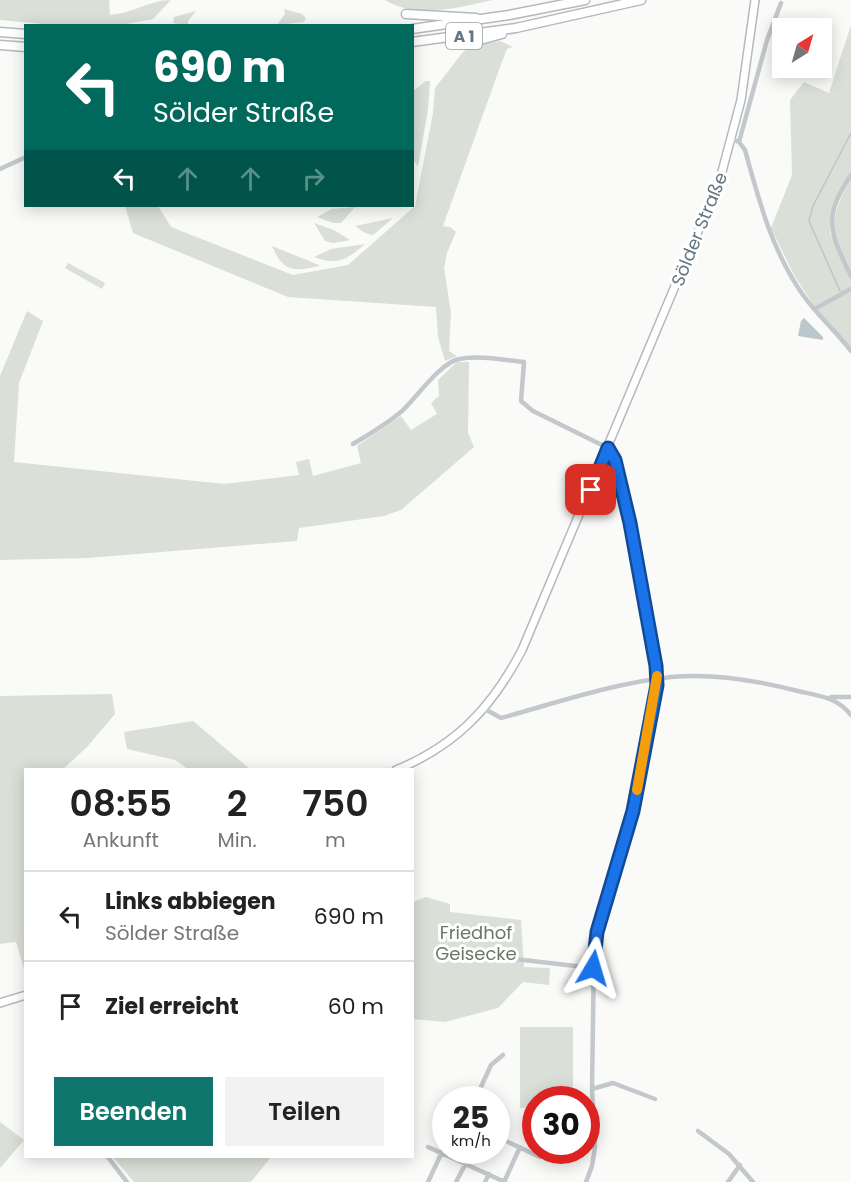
<!DOCTYPE html>
<html lang="de">
<head>
<meta charset="utf-8">
<style>
	body { margin:0; font-family:Poppins,sans-serif; background:#f2f2f2; color:#222; height:100vh; display:flex; flex-direction:column; font-size:22px; white-space:nowrap }
	* { box-sizing:border-box; margin:0 }
	p { font-size:20px; color:#767676 }
	.icon { flex:none; width:33px; height:33px; fill:none; stroke:currentColor; stroke-width:2; stroke-linecap:round; stroke-linejoin:round }
	.map { position:relative; flex:1; overflow:hidden }
	.drawer { position:absolute; left:24px; top:768px; width:390px; height:390px; display:flex; flex-direction:column; background:#fff; border-radius:0px; box-shadow:0 3px 15px #0003 }
	.drawer>* { flex:none }
	.banner { position:absolute; left:24px; top:24px; width:390px; height:183px; border-radius:0px; box-shadow:0 3px 15px #0003; background:#00695c; color:#fff; overflow:hidden }
	.needle { width:39px; rotate:37deg }
	.tools { position:absolute; left:772px; top:18px; display:grid; gap:12px }
	.tools a { display:grid; place-items:center; width:60px; height:60px; border-radius:0px; background:#fff; box-shadow:0 3px 15px #0003; font-size:30px }
	.speed { position:absolute; left:432px; top:1086px; display:flex; gap:12px; font-size:30px; font-weight:700; text-align:center }
	.speed>* { display:grid; place-content:center; width:78px; height:78px; border-radius:50%; background:#fff; box-shadow:0 3px 15px #0003; line-height:1 }
	.speed small { font-size:15px; font-weight:400 }
	.speed .limit { border:9px solid #d22; background:#fff; color:#111 }
	.pin { position:absolute; display:grid; place-items:center; width:51px; height:51px; color:#fff; margin:-26px; border-radius:12px; box-shadow:0 3px 9px #0006 }
	.me { position:absolute; width:66px; margin:-33px; rotate:7deg; stroke-linejoin:round; filter:drop-shadow(0 0 4px #0008) }
	.turn { display:flex; align-items:center; gap:21px; height:126px; padding:0 30px; font-size:27px }
	.turn .icon { width:78px; height:78px; stroke-width:2.5 }
	.turn b { display:block; font-size:42px; line-height:51px }
	.lanes { display:flex; align-items:center; height:57px; padding:0 30px; background:#0003; justify-content:center; gap:30px; direction:ltr }
	.lanes .off { opacity:.35 }
	.eta { display:flex; justify-content:space-evenly; align-items:center; height:102px; text-align:center }
	.eta b { font-size:36px; font-weight:600; line-height:42px }
	.button { display:flex; gap:12px; margin-top:auto; padding:12px 30px }
	.button a { flex:1; height:69px; border-radius:0px; background:#0f766e; color:#fff; font-size:24px; font-weight:600; line-height:69px; text-align:center }
	.button a+a { background:#f2f2f2; color:#222 }
	ul { padding:0; list-style:none }
	li { display:flex; align-items:center; gap:18px; height:90px; padding:0 30px; border-top:2px solid #e0e0e0 }
	li div { flex:1 }
	li b { display:block; font-size:22px }
	li em { font-style:normal }
	.map>svg:first-child { display:block }
</style>
</head>
<body>
<div class="map">
<svg width="851" height="1182" viewBox="0 0 851 1182">
	<rect width="100%" height="100%" fill="#fafaf8"/>
	<!-- green -->
	<path fill="#dadfd7" d="M 0,0 L 109,0 L 110,15 C 131,14 150,0 171,0 L 153,19 L 121,25 L 54,25 L 0,20 Z
		M 385,0 L 493,0 C 458,7 418,20 385,0 Z
		M 284,9 L 302,14 L 306,18 L 304,22 L 277,25 L 285,14 Z
		M 196,11 L 188,21 L 188,25 L 173,23 L 174,17 Z
		M 851,25 L 851,172 L 831,216 L 830,233 L 851,278 L 851,288 L 814,306 L 794,275 L 771,228 L 792,175 L 790,100 L 804,82 L 829,93 Z
		M 500,41 L 513,47 L 507,49 L 500,67 L 443,226 L 450,227 L 456,232 L 447,253 L 444,268 L 451,313 L 449,351 L 457,356 L 445,361 L 438,337 L 436,307 L 288,297 L 133,233 L 125,206 L 158,206 L 171,227 L 293,275 L 348,265 L 415,206 L 433,113 L 435,88 L 463,52 L 472,46 Z
		M 426,81 L 430,81 L 428,110 L 418,166 L 413,160 L 413,91 Z
		M 851,177 L 851,274 C 828,231 829,220 851,177 Z
		M 355,207 L 341,223 L 333,223 L 317,217 L 332,209 Z
		M 393,218 L 373,235 L 365,233 L 355,226 Z
		M 314,223 L 334,230 L 350,240 L 333,243 L 325,241 Z
		M 365,244 C 348,259 337,266 314,257 L 331,249 Z
		M 272,246 L 319,265 L 319,266 C 294,272 283,272 272,246 Z
		M 68,263 L 105,283 L 102,289 L 65,268 Z
		M 851,290 L 851,348 L 816,309 Z
		M 27,311 L 43,321 L 19,383 L 14,462 L 224,484 L 299,475 L 296,462 L 309,459 L 313,476 L 361,463 L 357,446 L 401,416 L 411,430 L 437,414 L 431,403 L 439,396 L 438,380 L 457,362 L 469,362 L 468,433 L 474,447 L 401,510 L 384,516 L 299,528 L 297,541 L 88,558 L 0,560 L 0,376 Z
		M 112,694 L 115,714 L 87,747 L 63,769 L 26,770 L 25,972 L 16,942 L 0,944 L 0,696 Z
		M 193,721 L 250,769 L 188,769 L 175,760 L 127,749 L 124,732 Z
		M 426,897 L 450,904 L 450,912 L 521,920 L 524,967 L 550,968 L 549,985 L 523,982 L 498,1008 L 445,1022 L 413,1019 L 413,902 Z
		M 520,1027 L 573,1027 L 573,1099 L 536,1100 L 535,1108 L 520,1108 Z
		M 0,1122 L 24,1140 L 0,1168 Z
		M 113,1157 L 271,1157 L 251,1182 L 134,1182 Z"/>
	<!-- water -->
	<path fill="#bbc7cb" d="M 804,318 L 823,337 L 823,340 L 798,336 L 801,321 Z"/>
	<g fill="none" stroke-linecap="round" stroke-linejoin="round">
		<!-- stream -->
		<path stroke="#bbc7cb" stroke-width="1.5" d="M 840,291 L 809,221 L 813,206 L 851,133"/>
		<!-- secondary casing -->
		<g stroke="#b3babf" stroke-width="10">
			<path id="secondary" d="M 396,770 C 457,745 492,707 522,650 L 720,179 L 741,100 L 755,0
				M 0,1003 L 26,995"/>
		</g>
		<!-- motorway casing -->
		<g stroke="#b4b9bd" stroke-width="11">
			<path id="motorway" d="M 406,14 L 476,18
				M 412,29 L 509,15 L 585,0
				M 0,32 L 26,34
				M 412,42 L 516,28 L 641,0
				M 465,44 L 502,34
				M 0,45 L 26,47"/>
		</g>
		<!-- minor -->
		<path stroke="#c3c8cc" stroke-width="4.5" d="M 732,139 L 739,142 L 745,150 C 759,201 772,251 803,295 C 817,315 836,331 851,351
			M 739,142 L 767,40 L 781,3
			M 0,169 L 26,157
			M 851,175 C 822,218 830,233 851,276
			M 814,309 L 851,289
			M 353,444 C 370,434 387,424 402,411 C 417,397 440,363 459,359 C 480,355 503,360 524,362 L 521,401 L 533,411 L 608,448 L 614,456 L 630,523 L 656,666 L 657,685 L 633,811 L 594,952 L 592,1089 L 595,1147 L 592,1166 L 586,1182
			M 831,697 L 851,697
			M 485,709 L 501,718 C 556,703 614,683 671,677 C 711,673 759,681 798,691 C 819,696 837,697 851,715
			M 498,957 L 593,968
			M 592,1089 L 613,1083 L 655,1099
			M 475,1100 L 491,1065 L 503,1055
			M 698,1131 L 729,1154 L 753,1182
			M 508,1142 L 540,1157
			M 428,1147 L 505,1182
			M 107,1156 L 127,1182
			M 428,1182 L 442,1152
			M 456,1182 L 466,1163
			M 485,1182 L 489,1174
			M 504,1182 L 520,1147
			M 728,1182 L 740,1165"/>
		<!-- secondary -->
		<use href="#secondary" stroke="#fff" stroke-width="7"/>
		<!-- motorway -->
		<use href="#motorway" stroke="#fff" stroke-width="8"/>
	</g>
	<g fill="none" stroke-linecap="round" stroke-linejoin="round">
		<!-- route casing -->
		<g stroke="#114b97" stroke-width="15">
			<path id="route" d="M 591,490 L 608,448 L 615,460 L 630,523 L 656,666 L 657,685 L 633,811 L 597,932 L 593,968"/>
		</g>
		<!-- route -->
		<use href="#route" stroke="#1a73e8" stroke-width="10"/>
		<!-- slow -->
		<path stroke="#f59e0b" stroke-width="10" d="M 637,790 L 657,676"/>
	</g>
	<g text-anchor="middle" dominant-baseline="central" stroke-width="6" stroke-linejoin="round" paint-order="stroke">
		<!-- shield labels -->
		<rect fill="#fff" stroke="#939fa8" stroke-width="1.5" x="446" y="23" width="36" height="26" rx="4.5"/>
		<g font-size="16" font-weight="bold" fill="#657683">
			<text x="464" y="36">A 1</text>
		</g>
		<!-- street labels -->
		<g font-size="18" fill="#657683" stroke="#fff">
			<text transform="translate(699 229) rotate(-68)">Sölder Straße</text>
		</g>
		<!-- park labels -->
		<g font-size="18" fill="#687a64" stroke="#fff">
			<text x="476" y="932">Friedhof<tspan x="476" dy="21">Geisecke</tspan></text>
		</g>
	</g>
</svg>
<div class="tools">
<a><svg class="needle" viewBox="-14 -14 28 28"><path d="M0-13l5 13h-10z" fill="#e53935"/><path d="M0 13l5-13h-10z" fill="#767676"/></svg></a>
</div>
<div class="speed"><div>25<small>km/h</small></div><div class="limit">30</div></div>
<div class="pin" style="left:591px;top:490px;background:#d93025"><svg class="icon" aria-label="arrive" viewBox="0 0 24 24"><path d="M6 21V4h12l-3 4 3 4H6"/></svg></div>
<svg class="me" style="left:593px;top:968px" viewBox="-20 -20 40 40"><path d="M0-17L14 15 0 8-14 15z" fill="#1a73e8" stroke="#fff" stroke-width="4"/></svg>
<div class="banner">
<div class="turn"><svg class="icon" aria-label="left" viewBox="0 0 24 24"><path d="M17 20v-9H6M10 6l-5 5 5 5"/></svg><div><b>690 m</b>Sölder Straße</div></div>
<div class="lanes"><svg class="icon" aria-label="left" viewBox="0 0 24 24"><path d="M17 20v-9H6M10 6l-5 5 5 5"/></svg><svg class="icon off" aria-label="ahead" viewBox="0 0 24 24"><path d="M12 20V5M6 11l6-6 6 6"/></svg><svg class="icon off" aria-label="ahead" viewBox="0 0 24 24"><path d="M12 20V5M6 11l6-6 6 6"/></svg><svg class="icon off" aria-label="right" viewBox="0 0 24 24"><path d="M7 20v-9h11M14 6l5 5-5 5"/></svg></div>
</div>
<section class="drawer">
<div class="eta">
<div><b>08:55</b><p>Ankunft</p></div>
<div><b>2</b><p>Min.</p></div>
<div><b>750</b><p>m</p></div>
</div>
<ul>
<li><svg class="icon" aria-label="left" viewBox="0 0 24 24"><path d="M17 20v-9H6M10 6l-5 5 5 5"/></svg><div><b>Links abbiegen</b><p>Sölder Straße</p></div><em>690 m</em></li>
<li><svg class="icon" aria-label="arrive" viewBox="0 0 24 24"><path d="M6 21V4h12l-3 4 3 4H6"/></svg><div><b>Ziel erreicht</b></div><em>60 m</em></li>
</ul>
<div class="button"><a>Beenden</a><a>Teilen</a></div>
</section>
</div>
</body>
</html>
